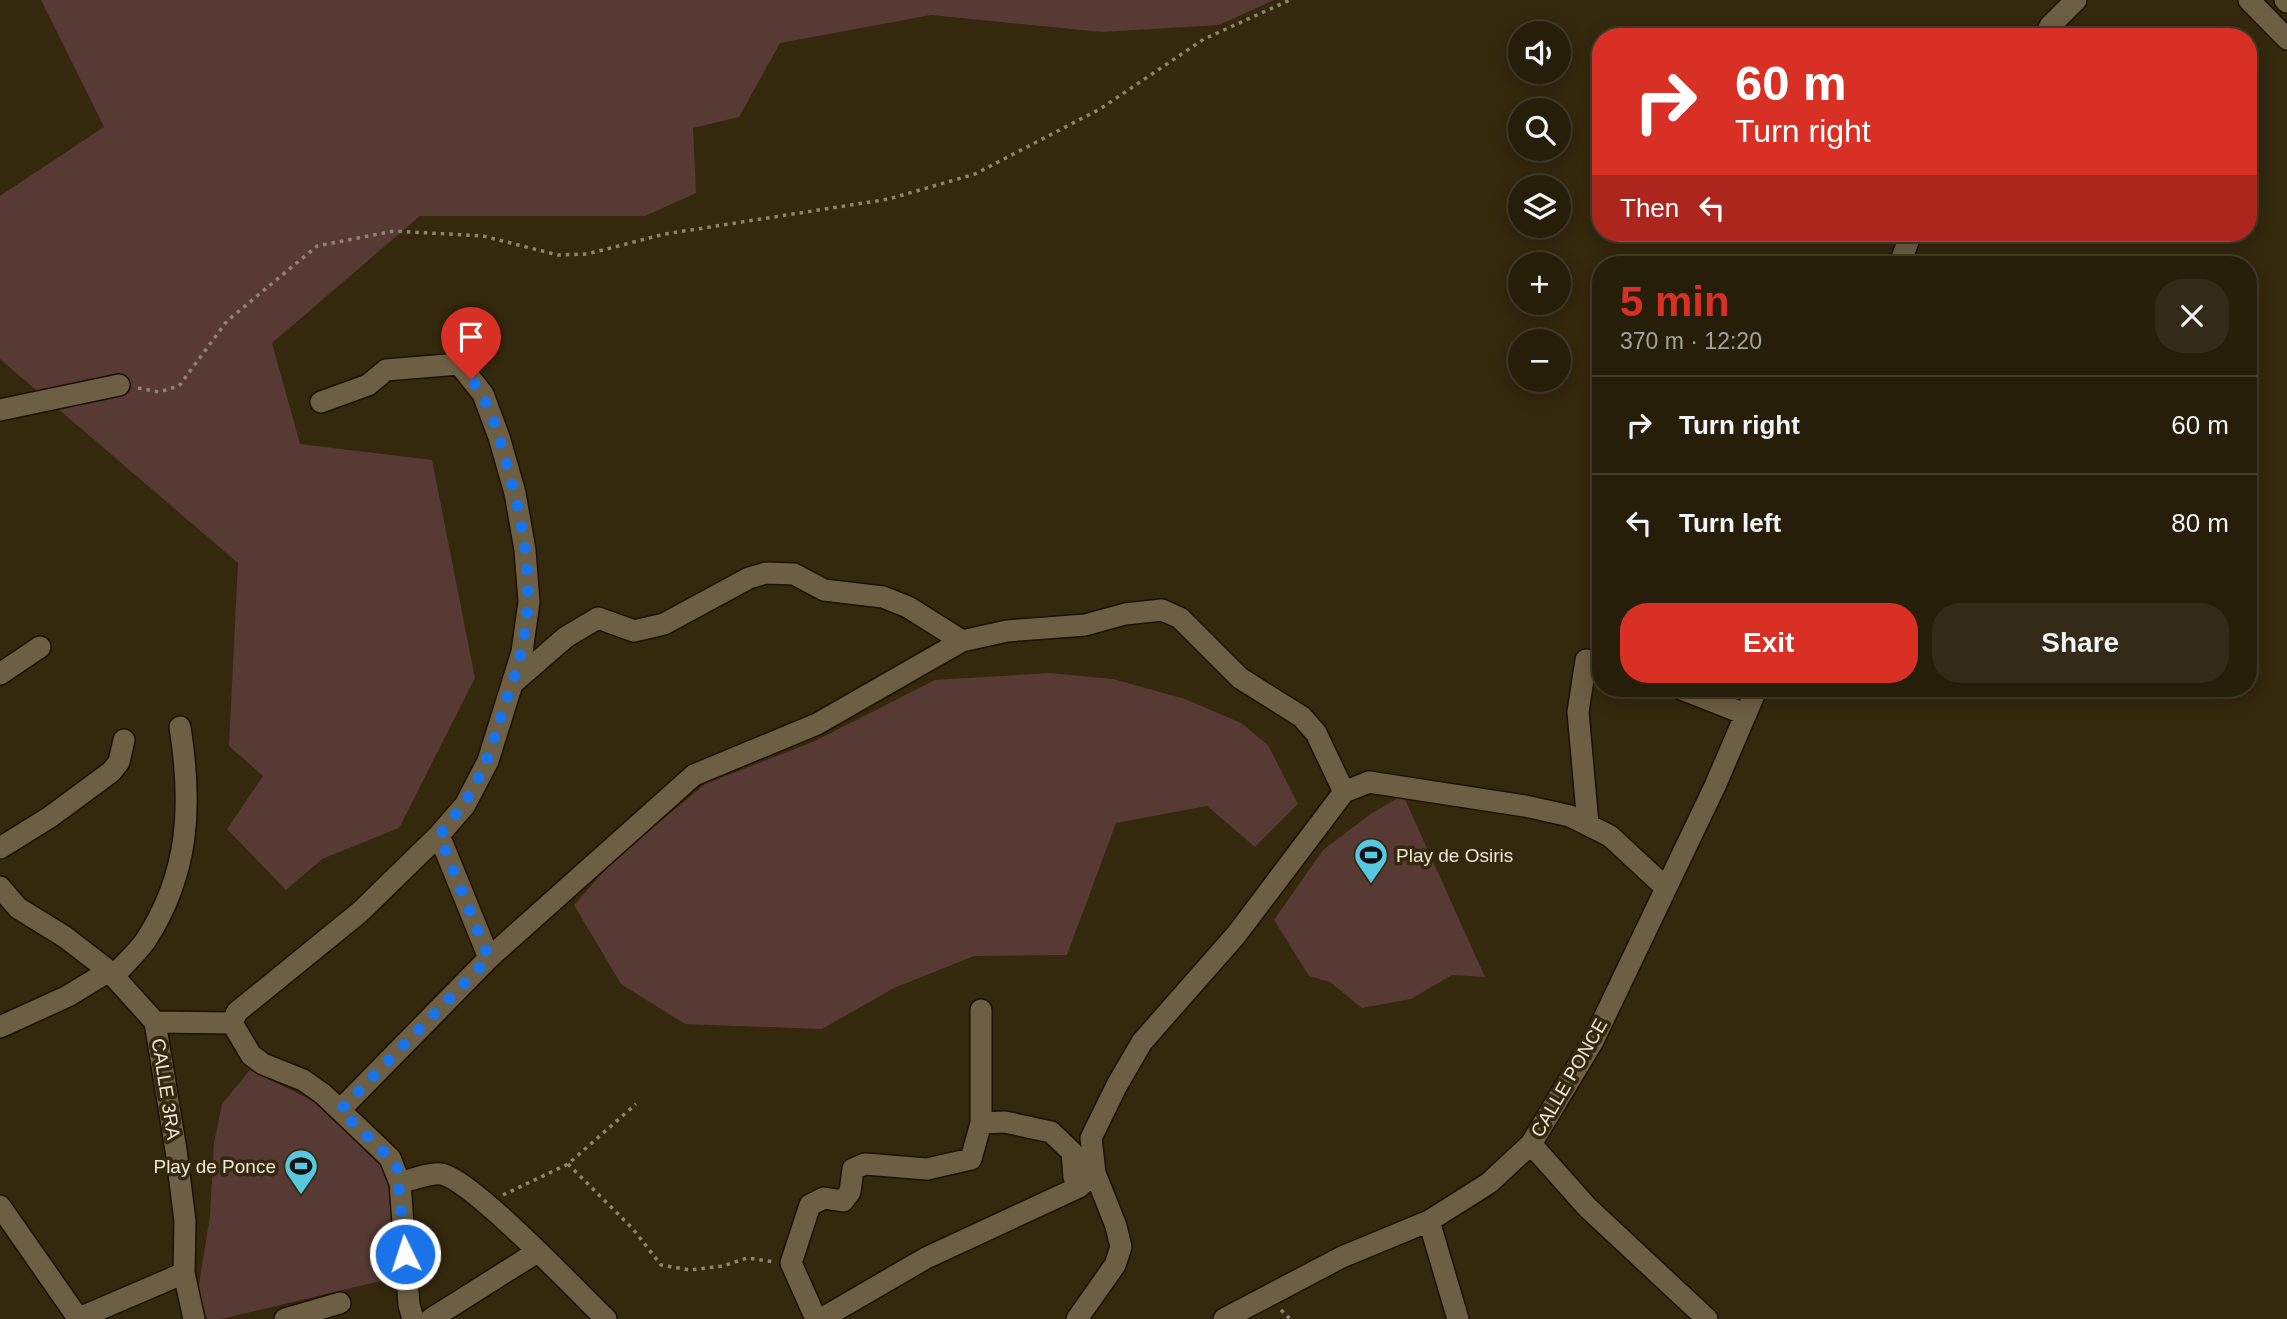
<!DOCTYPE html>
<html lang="en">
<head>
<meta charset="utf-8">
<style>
	body { margin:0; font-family:Helvetica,sans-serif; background:#332b18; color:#f1f3f6; height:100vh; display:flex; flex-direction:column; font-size:26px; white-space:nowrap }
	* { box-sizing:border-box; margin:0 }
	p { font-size:23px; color:#a4a29c }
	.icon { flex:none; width:38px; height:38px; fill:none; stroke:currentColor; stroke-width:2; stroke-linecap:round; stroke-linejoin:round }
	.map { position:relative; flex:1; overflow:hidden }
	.panel { position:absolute; left:1592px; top:256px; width:665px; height:441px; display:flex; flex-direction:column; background:#271e0a; border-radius:28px; box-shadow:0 4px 18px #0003,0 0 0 2px #433c2b }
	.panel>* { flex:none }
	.guide { position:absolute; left:1592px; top:28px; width:665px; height:214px; border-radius:28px; box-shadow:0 4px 18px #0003,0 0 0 2px #433c2b; background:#d93025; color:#fff; overflow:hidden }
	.fabs { position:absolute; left:1508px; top:21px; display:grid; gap:14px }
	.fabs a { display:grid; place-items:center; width:63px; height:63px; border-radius:50%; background:#271e0a; box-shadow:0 4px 18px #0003,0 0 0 2px #433c2b; font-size:35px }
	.pin { position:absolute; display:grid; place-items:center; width:60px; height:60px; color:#fff; margin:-72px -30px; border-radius:50% 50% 50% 0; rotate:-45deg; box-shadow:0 0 7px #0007 }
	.pin .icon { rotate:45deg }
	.me { position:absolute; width:77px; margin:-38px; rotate:356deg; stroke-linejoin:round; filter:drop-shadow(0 0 5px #0008) }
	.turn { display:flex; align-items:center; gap:24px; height:147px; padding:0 28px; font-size:32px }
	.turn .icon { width:91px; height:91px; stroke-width:2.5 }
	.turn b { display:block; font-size:49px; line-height:60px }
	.then { display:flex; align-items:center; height:66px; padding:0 28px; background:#0003; gap:14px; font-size:26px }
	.round { display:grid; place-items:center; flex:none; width:74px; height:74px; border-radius:28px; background:#332b18 }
	.summary { display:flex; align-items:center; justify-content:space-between; height:119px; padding:0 28px }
	h1 { font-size:42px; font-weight:700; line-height:52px; color:#d93025 }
	.action { display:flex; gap:14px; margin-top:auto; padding:14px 28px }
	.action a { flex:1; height:80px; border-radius:28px; background:#d93025; color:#fff; font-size:28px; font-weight:700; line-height:80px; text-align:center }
	.action a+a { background:#332b18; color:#f1f3f6 }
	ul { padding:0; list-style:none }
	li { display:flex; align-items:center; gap:21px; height:98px; padding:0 28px; border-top:2px solid #433c2b }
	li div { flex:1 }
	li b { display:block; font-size:26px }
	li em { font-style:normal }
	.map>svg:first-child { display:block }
</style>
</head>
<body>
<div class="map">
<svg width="2287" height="1319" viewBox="0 0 2287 1319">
	<rect width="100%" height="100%" fill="#34280d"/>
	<!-- green -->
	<path fill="#573a34" d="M 41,0 L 1274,0 L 1219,25 L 1102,32 L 931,15 L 780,43 L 739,117 L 693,128 L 696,193 L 645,216 L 420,216 L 272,343 L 300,444 L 432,460 L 475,678 L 399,828 L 322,859 L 286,890 L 227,829 L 263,776 L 229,746 L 238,563 L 0,359 L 0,196 L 104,127 Z
		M 1050,673 L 1113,679 L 1185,699 L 1241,723 L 1268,745 L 1298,804 L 1255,847 L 1207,806 L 1116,823 L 1067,955 L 974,956 L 894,988 L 822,1029 L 685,1024 L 621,984 L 574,905 L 613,861 L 705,784 L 813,742 L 935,680 Z
		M 1403,795 L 1485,977 L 1452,975 L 1411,999 L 1362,1008 L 1330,982 L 1309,976 L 1274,920 L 1323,850 L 1372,813 Z
		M 250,1070 L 318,1103 L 391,1175 L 397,1277 L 221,1319 L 208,1319 L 201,1310 L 198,1290 L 210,1216 L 214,1143 L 222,1104 Z"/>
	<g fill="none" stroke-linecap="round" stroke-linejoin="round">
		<!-- minor casing -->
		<g stroke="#1c1000" stroke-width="24">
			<path id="minor" d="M 2249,0 L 2287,39
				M 2285,0 L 2287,2
				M 2045,37 L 2050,26 L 2076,0
				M 1900,264 L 1911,233
				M 0,410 L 119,385
				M 0,674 L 40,647
				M 513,683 L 566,637 L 598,618 L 634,631 L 664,624 L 749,578 L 766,573 L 794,574 L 824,590 L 883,597 L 908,607 L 962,641
				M 1679,688 L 1745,714
				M 1588,824 L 1578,712 L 1586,660 L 1601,663
				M 439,835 L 489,958
				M 0,848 L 50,817 L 111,772 L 119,762 L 124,740
				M 0,887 L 18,908 L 65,937 L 109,971 L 155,1022 L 176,1150 L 185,1221 L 184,1273 L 194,1319
				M 114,976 C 124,964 137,953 146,940 C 190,872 192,804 180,727
				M 155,1022 L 232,1023
				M 232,1023 L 237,1012 L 360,912 L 439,835 L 465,805 L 488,761 L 522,652 L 529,602 L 525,550 L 515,493 L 499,437 L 483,394 L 459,364 L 386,370 L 368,385 L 321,402
				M 232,1023 L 251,1055 L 263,1064 L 303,1080 L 323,1094 L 390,1158 L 400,1183 L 409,1305 L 413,1319
				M 0,1027 L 68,996 L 109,971
				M 340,1110 L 489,958 L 694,775 L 817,724 L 962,641 L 1007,631 L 1085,625 L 1125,614 L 1162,610 L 1180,618 L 1240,678 L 1302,717 L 1316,733 L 1344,792
				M 981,1123 L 981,1010
				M 1531,1144 L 1587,1207 L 1707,1319
				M 400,1183 C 411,1180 431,1172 442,1174 C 473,1181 577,1291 606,1319
				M 0,1206 L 78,1318
				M 1429,1221 L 1458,1319
				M 77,1319 L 184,1273
				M 285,1319 L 340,1303
				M 431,1319 L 537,1252
				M 816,1319 L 791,1263 L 810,1205 L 824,1198 L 843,1201 L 850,1192 L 853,1169 L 865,1164 L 927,1169 L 971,1159 L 981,1123 L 1005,1122 L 1051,1132 L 1072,1152 L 1074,1177 L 1079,1187
				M 821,1319 L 926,1258 L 1079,1187 L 1088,1179
				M 1077,1319 L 1115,1265 L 1121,1247 L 1116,1226 L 1095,1173 L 1091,1138 L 1117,1085 L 1142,1042 L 1236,935 L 1344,792 L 1369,782 L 1525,806 L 1570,816 L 1610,836 L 1665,887
				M 1224,1319 L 1342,1257 L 1429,1221 L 1489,1183 L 1531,1144 L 1593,1041 L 1715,786 L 1757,688"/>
		</g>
		<!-- path -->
		<path stroke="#8e846f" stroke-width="3.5" stroke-dasharray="3.5 5" stroke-linecap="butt" d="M 138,388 L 159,392 L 179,386 L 227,321 L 317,246 L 394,231 L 483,236 L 558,255 L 587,254 L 665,234 L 889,199 L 975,174 L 1100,109 L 1204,39 L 1290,0
			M 568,1164 L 633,1229 L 661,1265 L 690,1270 L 723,1266 L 747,1258 L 775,1262
			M 503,1195 L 568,1164 L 636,1104
			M 1281,1310 L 1290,1319"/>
		<!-- minor -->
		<use href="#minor" stroke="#6d5f43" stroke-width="21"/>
	</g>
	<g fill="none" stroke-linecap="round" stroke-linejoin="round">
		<!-- route -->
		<path stroke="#1a73e8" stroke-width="12" stroke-dasharray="0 21.6" d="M 405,1254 L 397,1168 L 390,1158 L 340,1110 L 489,958 L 439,835 C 476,793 486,766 502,713 C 508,693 517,673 521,652 C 536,589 524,523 506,462 C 498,433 490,402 471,379"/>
	</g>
	<!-- icons -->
	<defs>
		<g id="stadium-pin" transform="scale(1.75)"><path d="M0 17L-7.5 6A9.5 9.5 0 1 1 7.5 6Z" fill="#56c9e1" stroke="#34280d"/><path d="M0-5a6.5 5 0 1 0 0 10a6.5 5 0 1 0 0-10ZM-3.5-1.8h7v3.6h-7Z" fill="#111"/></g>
	</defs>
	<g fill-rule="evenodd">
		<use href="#stadium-pin" x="1371" y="855"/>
		<use href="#stadium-pin" x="301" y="1166"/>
	</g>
	<g text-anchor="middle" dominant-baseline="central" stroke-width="7" stroke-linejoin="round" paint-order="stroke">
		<!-- poi labels -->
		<g font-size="19" fill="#efe7d8" stroke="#34280d" text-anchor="start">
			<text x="1396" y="855">Play de Osiris</text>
			<text x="276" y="1166" text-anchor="end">Play de Ponce</text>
		</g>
		<!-- street labels -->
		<g font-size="19" fill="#efe7d8" stroke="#34280d">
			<text transform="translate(1569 1078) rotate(-60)">CALLE PONCE</text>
			<text transform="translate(166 1089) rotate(81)">CALLE 3RA</text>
		</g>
	</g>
</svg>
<div class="fabs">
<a><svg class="icon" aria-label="sound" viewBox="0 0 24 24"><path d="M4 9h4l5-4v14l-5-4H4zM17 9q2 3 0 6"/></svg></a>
<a><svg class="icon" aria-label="search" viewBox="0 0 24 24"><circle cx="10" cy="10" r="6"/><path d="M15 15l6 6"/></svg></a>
<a><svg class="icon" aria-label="layers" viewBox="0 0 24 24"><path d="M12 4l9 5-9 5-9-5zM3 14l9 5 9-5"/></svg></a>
<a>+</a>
<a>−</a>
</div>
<div class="pin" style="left:471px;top:379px;background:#d93025"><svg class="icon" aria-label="arrive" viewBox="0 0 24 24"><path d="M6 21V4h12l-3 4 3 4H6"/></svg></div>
<svg class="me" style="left:405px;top:1254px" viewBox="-20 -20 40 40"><circle r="17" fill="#1a73e8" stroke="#fff" stroke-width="3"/><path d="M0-11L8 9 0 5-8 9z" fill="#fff"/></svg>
<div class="guide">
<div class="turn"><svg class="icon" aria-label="right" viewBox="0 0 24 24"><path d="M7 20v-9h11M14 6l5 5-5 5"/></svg><div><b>60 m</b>Turn right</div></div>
<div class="then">Then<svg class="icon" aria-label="left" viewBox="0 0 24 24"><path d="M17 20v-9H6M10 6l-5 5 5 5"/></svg></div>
</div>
<section class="panel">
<div class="summary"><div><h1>5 min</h1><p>370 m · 12:20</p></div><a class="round"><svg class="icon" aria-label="close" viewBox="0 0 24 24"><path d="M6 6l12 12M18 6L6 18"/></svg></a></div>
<ul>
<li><svg class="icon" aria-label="right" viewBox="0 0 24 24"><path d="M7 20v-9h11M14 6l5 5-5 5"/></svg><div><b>Turn right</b></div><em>60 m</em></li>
<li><svg class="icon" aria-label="left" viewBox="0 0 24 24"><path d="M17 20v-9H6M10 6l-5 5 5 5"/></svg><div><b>Turn left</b></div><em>80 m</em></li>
</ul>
<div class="action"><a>Exit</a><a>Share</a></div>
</section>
</div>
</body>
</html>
